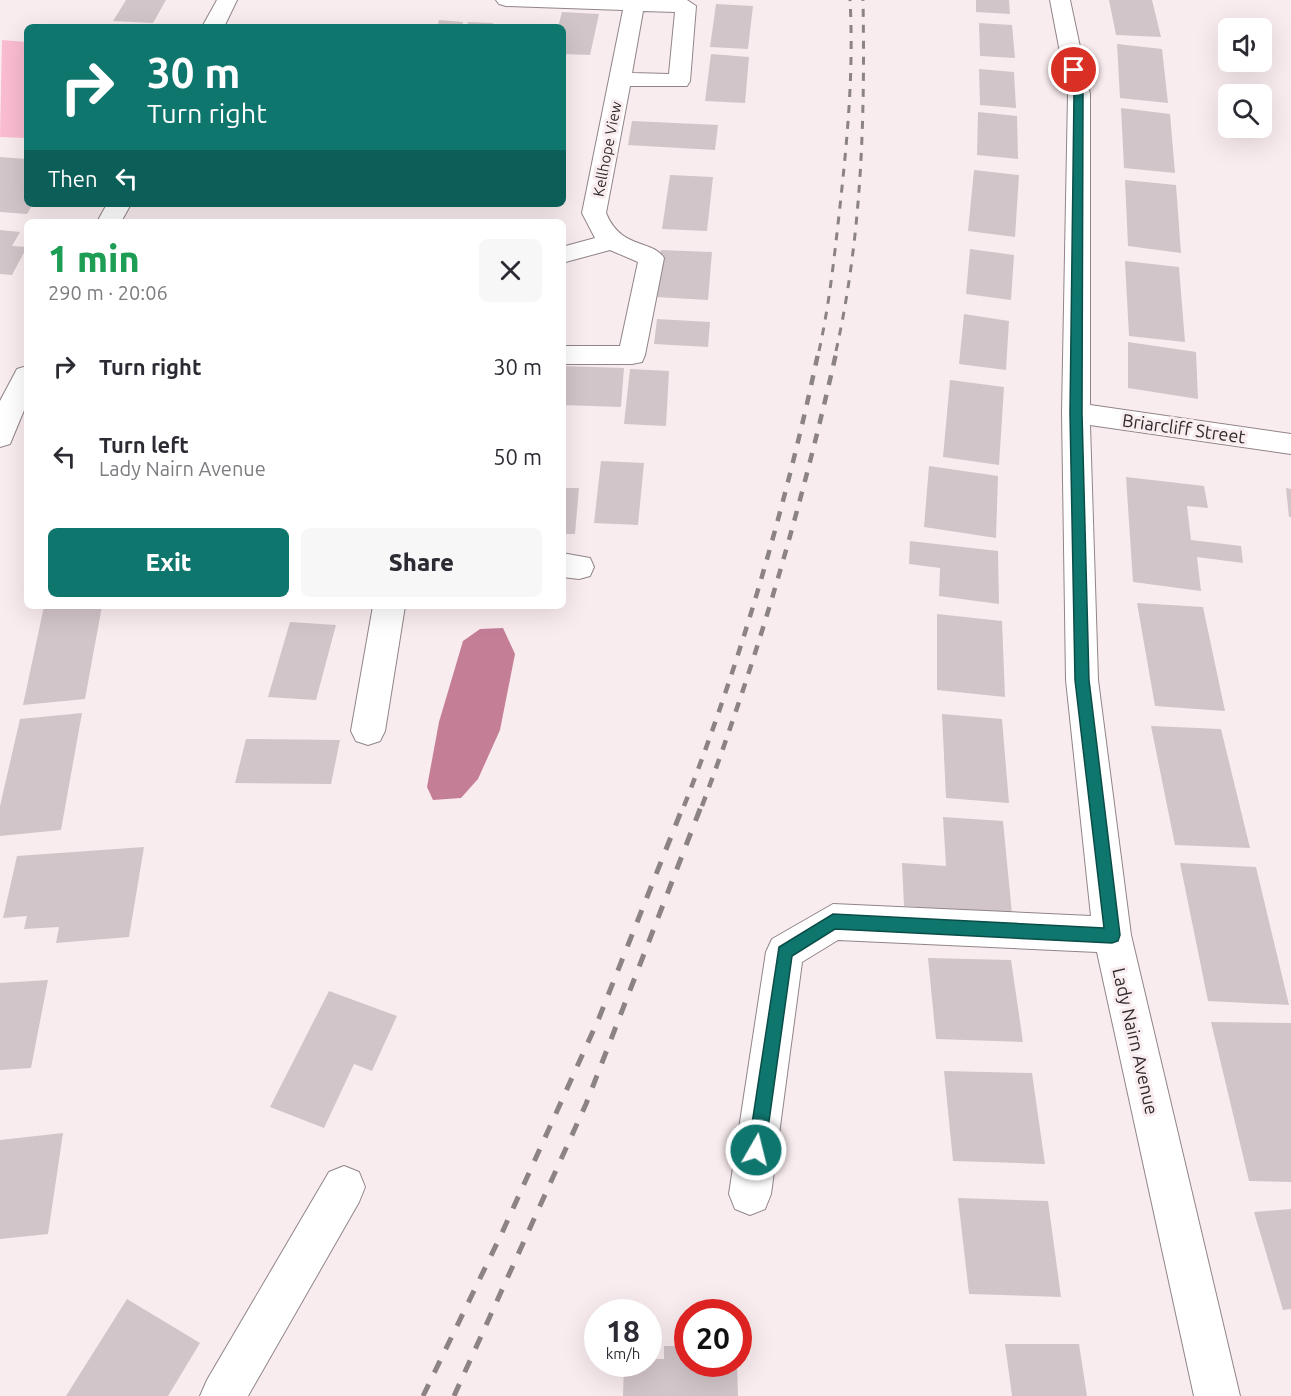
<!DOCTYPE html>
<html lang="en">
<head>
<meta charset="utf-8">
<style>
	body { margin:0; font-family:Ubuntu,sans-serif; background:#f7f7f7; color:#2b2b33; height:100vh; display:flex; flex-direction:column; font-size:22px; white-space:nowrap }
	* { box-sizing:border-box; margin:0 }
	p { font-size:20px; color:#7c7c81 }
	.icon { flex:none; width:33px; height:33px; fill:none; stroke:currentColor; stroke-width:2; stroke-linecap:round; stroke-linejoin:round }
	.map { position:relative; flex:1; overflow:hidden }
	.side { position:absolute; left:24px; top:219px; width:542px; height:390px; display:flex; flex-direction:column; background:#fff; border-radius:9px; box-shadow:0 6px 24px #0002 }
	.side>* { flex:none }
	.guide { position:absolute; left:24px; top:24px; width:542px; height:183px; border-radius:9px; box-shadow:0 6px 24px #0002; background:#0f766e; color:#fff; overflow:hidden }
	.controls { position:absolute; left:1218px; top:18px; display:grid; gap:12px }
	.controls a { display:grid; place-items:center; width:54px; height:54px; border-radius:9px; background:#fff; box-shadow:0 6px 24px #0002; font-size:30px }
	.speed { position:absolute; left:584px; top:1299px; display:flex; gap:12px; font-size:30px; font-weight:700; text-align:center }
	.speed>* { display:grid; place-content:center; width:78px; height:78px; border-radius:50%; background:#fff; box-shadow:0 6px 24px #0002; line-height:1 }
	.speed small { font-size:15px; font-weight:400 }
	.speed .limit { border:9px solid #d22; background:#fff; color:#111 }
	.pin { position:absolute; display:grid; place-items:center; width:51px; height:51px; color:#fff; margin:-26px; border:3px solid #fff; border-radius:50%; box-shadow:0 2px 6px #0007 }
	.me { position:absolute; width:66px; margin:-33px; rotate:8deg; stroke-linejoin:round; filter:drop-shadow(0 0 4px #0008) }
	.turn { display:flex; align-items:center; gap:21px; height:126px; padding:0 24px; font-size:27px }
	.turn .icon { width:78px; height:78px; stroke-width:2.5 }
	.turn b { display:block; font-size:42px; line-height:51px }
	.then { display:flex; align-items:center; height:57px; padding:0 24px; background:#0003; gap:12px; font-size:22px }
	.round { display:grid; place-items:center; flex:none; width:63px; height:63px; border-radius:9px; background:#f7f7f7 }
	.summary { display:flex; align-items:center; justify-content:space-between; height:102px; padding:0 24px }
	h1 { font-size:36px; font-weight:800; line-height:45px; color:#1e9e55 }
	.action { display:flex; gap:12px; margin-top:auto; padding:12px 24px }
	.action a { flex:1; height:69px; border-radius:9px; background:#0f766e; color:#fff; font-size:24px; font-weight:800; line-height:69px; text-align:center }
	.action a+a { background:#f7f7f7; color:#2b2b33 }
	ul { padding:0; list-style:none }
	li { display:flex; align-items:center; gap:18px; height:90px; padding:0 24px }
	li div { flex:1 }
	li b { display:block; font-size:22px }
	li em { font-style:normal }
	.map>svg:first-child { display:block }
</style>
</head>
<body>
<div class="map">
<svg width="1291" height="1396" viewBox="0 0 1291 1396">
	<rect width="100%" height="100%" fill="#f9ecef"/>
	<!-- green -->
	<path fill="#fabcd0" d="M 2,40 L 27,42 L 27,138 L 0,137 Z"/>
	<!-- water -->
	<path fill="#c47f97" d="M 503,628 L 515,654 L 500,730 L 478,779 L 461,798 L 433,800 L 427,787 L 439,722 L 463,641 L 480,629 Z"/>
	<!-- building -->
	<path fill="#d2c5c9" d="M 126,0 L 166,0 L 153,23 L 113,21 Z
		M 976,0 L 1009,0 L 1010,14 L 976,12 Z
		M 1109,0 L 1152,0 L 1161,37 L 1116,35 Z
		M 716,4 L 753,6 L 748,49 L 710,47 Z
		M 562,12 L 599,14 L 590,55 L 562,54 L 562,27 L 558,27 Z
		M 439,20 L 463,22 L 462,27 L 437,27 Z
		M 468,22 L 493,23 L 491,27 L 467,27 Z
		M 979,23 L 1012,25 L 1015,58 L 980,56 Z
		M 1117,44 L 1162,49 L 1168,103 L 1120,98 Z
		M 711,54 L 749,57 L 745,103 L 705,101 Z
		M 979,69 L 1014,72 L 1016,108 L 980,105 Z
		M 1121,108 L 1170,114 L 1175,173 L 1124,168 Z
		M 978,112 L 1017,116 L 1018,159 L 977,155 Z
		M 632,121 L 718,125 L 715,150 L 628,145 Z
		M 0,157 L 27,159 L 27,204 L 33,204 L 27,214 L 0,212 Z
		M 974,170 L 1019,175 L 1015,237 L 968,231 Z
		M 670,175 L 713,177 L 707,231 L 662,229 Z
		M 1125,180 L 1176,185 L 1181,253 L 1128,246 Z
		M 0,230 L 20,232 L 12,246 L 27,247 L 12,275 L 0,274 Z
		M 970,249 L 1014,255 L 1011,300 L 966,294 Z
		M 661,250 L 712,252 L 708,300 L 656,297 Z
		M 1125,261 L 1179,267 L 1185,342 L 1129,336 Z
		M 964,314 L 1009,321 L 1006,370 L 959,364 Z
		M 657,319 L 710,322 L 708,347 L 654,344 Z
		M 1128,342 L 1196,352 L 1198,399 L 1128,388 Z
		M 562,366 L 624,368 L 621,407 L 562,405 Z
		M 630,369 L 669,371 L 666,426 L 624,424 Z
		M 950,380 L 1004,387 L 999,465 L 943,457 Z
		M 601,461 L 644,463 L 638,525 L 594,523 Z
		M 929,466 L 998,476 L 996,538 L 924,527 Z
		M 1126,477 L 1204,486 L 1208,508 L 1187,506 L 1191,540 L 1241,546 L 1243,563 L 1197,557 L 1201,591 L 1133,582 Z
		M 562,488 L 579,488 L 575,534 L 562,534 Z
		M 1286,488 L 1291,489 L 1291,517 L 1289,517 Z
		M 910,541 L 998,551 L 999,604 L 939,596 L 940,568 L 909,564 Z
		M 1137,603 L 1203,607 L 1225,711 L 1155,706 Z
		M 44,606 L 102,606 L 85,699 L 23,705 Z
		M 937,614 L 1002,621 L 1005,697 L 937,690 Z
		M 290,622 L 336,625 L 316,700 L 268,697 Z
		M 82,713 L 61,830 L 0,836 L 0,806 L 20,719 Z
		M 942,714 L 1002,719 L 1009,803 L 946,798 Z
		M 1151,726 L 1221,729 L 1250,848 L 1175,845 Z
		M 246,739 L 340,740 L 331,784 L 235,783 Z
		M 943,817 L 1003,821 L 1012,914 L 904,906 L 902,863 L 946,866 Z
		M 144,847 L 129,937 L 56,943 L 59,927 L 24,929 L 27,916 L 3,918 L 17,856 Z
		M 1180,863 L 1256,867 L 1289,1005 L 1208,1001 Z
		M 928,958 L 1011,960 L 1023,1042 L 936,1039 Z
		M 48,980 L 31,1068 L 0,1070 L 0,983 Z
		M 329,991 L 397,1016 L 372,1071 L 354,1064 L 324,1128 L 270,1107 Z
		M 1211,1022 L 1291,1023 L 1291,1182 L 1249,1181 Z
		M 944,1071 L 1032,1073 L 1045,1164 L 953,1161 Z
		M 63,1133 L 48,1234 L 0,1239 L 0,1140 Z
		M 958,1198 L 1048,1201 L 1061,1297 L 969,1294 Z
		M 1291,1209 L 1291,1309 L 1283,1310 L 1254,1212 Z
		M 127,1299 L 200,1343 L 168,1396 L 66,1396 Z
		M 1005,1344 L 1079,1344 L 1087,1396 L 1012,1396 Z
		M 664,1346 L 687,1346 L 687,1364 L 737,1364 L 738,1396 L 623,1396 L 624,1364 L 648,1364 L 648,1359 L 664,1359 Z"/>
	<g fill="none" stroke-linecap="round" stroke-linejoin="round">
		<!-- minor casing -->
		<g stroke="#918589" stroke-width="2">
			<path id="minor" d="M 217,0 L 237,0 L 224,27 L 202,27 Z
				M 496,0 L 687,0 L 696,6 L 690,81 L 687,86 L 630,86 L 606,213 C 621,250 652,239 664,258 L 645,355 L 642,362 L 632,364 L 562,364 L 562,346 L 620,346 L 638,262 L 610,250 L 562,263 L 562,247 L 595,238 L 582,213 L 623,10 L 506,6 L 499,4 ZM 643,11 L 675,12 L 669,74 L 632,73 Z
				M 1050,0 L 1070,0 L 1090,94 L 1090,405 L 1291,434 L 1291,454 L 1090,425 L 1098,680 L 1131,935 L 1240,1396 L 1194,1396 L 1097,952 L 838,940 L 802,962 L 771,1194 L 765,1209 L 750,1215 L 735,1209 L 729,1194 L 766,952 L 772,939 L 833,904 L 1091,916 L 1066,680 L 1062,413 L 1068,94 Z
				M 107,204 L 131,204 L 121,222 L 97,222 Z
				M 27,366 L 27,403 L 10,444 L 0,447 L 0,401 L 17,369 Z
				M 562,553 L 590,558 L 594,567 L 590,576 L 579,579 L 562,577 Z
				M 373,606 L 405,606 L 385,731 L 380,741 L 368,745 L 356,741 L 351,731 Z
				M 344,1166 L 359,1172 L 365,1187 L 359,1202 L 248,1396 L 200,1396 L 207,1380 L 329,1172 Z"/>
		</g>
		<!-- minor -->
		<use href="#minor" fill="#fff" fill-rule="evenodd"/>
		<!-- rail-far2 -->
		<path stroke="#8c8385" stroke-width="3" stroke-dasharray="8 8" stroke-linecap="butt" d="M 819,351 C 829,306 834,260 839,215 C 847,143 854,72 850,0
			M 836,351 C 862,235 865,117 863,0"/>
		<!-- rail-far1 -->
		<path stroke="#8c8385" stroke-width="4.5" stroke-dasharray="10 10" stroke-linecap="butt" d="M 684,806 C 741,661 787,501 819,349
			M 702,806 C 758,657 802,505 837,349"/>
		<!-- rail -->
		<path stroke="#8c8385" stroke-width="5" stroke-dasharray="13 13" stroke-linecap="butt" d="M 423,1396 L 501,1235 L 599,1018 L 684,804
			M 454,1396 L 586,1104 L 702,804"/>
	</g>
	<!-- route -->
	<path fill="#0f766e" stroke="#0a4d48" stroke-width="1.5" d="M 1074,68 L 1078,70 L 1083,94 L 1082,413 L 1089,680 L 1120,935 L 1118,941 L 1112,943 L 835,929 L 792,956 L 765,1150 L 762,1156 L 756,1159 L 750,1156 L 748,1150 L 779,947 L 833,914 L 1104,928 L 1075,680 L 1070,413 L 1074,94 L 1069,70 Z"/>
	<g text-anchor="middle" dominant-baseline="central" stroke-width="6" stroke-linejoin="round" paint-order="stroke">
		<!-- far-street labels -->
		<g font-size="15" fill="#2f2a2c" stroke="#f9ecef">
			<text transform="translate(607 149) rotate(-79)">Kellhope View</text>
		</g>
		<!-- street labels -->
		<g font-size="18" fill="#2f2a2c" stroke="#f9ecef">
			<text transform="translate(1184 428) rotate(8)">Briarcliff Street</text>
			<text transform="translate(1136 1041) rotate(77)">Lady Nairn Avenue</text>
		</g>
	</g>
</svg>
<div class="controls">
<a><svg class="icon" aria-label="sound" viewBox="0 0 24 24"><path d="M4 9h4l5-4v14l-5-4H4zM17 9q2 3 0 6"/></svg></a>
<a><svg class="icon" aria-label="search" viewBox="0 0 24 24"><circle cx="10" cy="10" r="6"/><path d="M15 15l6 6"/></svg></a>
</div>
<div class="speed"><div>18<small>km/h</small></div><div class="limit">20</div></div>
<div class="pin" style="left:1074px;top:70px;background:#d93025"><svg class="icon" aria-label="arrive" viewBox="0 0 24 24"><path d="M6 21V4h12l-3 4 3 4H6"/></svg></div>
<svg class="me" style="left:756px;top:1150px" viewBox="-20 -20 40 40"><circle r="17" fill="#0f766e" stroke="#fff" stroke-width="3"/><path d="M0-11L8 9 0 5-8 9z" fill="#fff"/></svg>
<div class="guide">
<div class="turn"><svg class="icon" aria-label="right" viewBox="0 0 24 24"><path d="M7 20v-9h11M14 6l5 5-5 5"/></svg><div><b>30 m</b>Turn right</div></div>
<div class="then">Then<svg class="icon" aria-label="left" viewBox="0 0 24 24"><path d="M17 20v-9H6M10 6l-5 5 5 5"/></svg></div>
</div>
<section class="side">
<div class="summary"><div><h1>1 min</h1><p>290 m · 20:06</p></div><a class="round"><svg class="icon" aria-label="close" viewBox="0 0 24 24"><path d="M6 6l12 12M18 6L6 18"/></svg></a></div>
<ul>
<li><svg class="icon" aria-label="right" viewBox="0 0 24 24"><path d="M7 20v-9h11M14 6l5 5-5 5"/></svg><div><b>Turn right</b></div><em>30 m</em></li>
<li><svg class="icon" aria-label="left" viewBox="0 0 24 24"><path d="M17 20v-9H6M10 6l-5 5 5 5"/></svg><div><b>Turn left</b><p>Lady Nairn Avenue</p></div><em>50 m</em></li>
</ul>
<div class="action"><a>Exit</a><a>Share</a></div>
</section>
</div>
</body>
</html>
